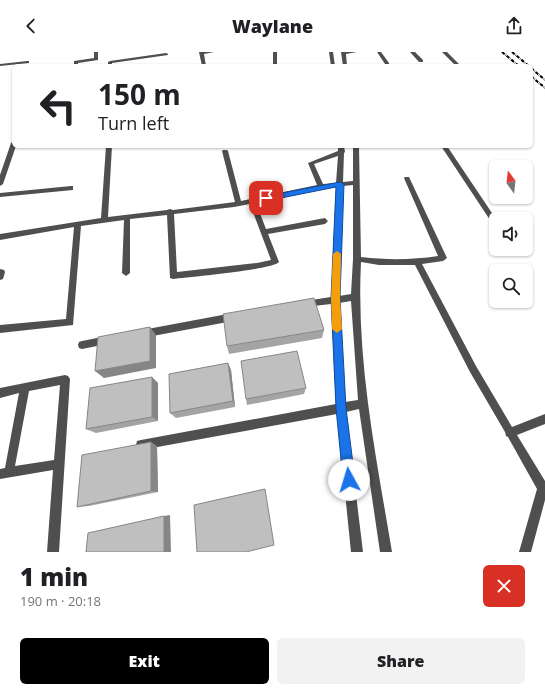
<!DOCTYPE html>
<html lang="en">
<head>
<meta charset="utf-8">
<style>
	body { margin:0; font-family:"Open Sans",sans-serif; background:#f2f2f2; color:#202124; height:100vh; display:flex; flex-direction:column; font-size:15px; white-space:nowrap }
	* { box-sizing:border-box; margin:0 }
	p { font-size:13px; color:#757577 }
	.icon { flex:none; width:22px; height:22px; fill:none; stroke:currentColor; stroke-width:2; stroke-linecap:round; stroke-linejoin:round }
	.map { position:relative; height:500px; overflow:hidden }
	.side { display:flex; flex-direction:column; background:#fff; flex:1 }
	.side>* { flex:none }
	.hud { position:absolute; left:12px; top:12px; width:521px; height:84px; border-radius:6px; box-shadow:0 1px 3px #0004; background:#fff; color:#202124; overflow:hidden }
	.needle { width:26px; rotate:345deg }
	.tools { position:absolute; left:489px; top:108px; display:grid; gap:8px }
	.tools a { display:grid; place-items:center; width:44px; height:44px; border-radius:6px; background:#fff; box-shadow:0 1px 3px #0004; font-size:20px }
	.pin { position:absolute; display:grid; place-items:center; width:34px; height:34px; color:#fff; margin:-17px; border-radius:8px; box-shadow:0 2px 6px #0006 }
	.me { position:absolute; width:44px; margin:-22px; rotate:354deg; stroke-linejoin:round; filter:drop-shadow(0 0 3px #0008) }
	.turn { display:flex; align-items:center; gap:14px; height:84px; padding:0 20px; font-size:18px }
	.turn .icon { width:52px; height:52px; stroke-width:2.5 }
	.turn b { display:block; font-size:28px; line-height:34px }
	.round { display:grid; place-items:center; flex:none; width:42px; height:42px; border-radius:6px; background:#f2f2f2 }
	.headline { display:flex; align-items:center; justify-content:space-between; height:68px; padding:0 20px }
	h1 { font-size:24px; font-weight:800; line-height:30px }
	.cta { display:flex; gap:8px; margin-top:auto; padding:8px 20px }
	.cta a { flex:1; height:46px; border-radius:6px; background:#000; color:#fff; font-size:16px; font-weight:800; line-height:46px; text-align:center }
	.cta a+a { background:#f2f2f2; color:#202124 }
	header { display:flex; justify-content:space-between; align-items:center; height:52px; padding:0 20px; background:#fff; font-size:18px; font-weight:800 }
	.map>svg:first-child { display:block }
</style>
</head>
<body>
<header><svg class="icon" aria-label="back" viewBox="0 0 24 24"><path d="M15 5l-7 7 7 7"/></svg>Waylane<svg class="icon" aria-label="share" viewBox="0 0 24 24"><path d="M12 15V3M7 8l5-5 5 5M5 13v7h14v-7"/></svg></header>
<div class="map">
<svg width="545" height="500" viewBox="0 0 545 500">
	<rect width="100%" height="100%" fill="#fff"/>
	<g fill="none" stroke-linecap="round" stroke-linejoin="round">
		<!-- street -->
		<path fill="#4f4f4f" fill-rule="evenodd" d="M 94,0 L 98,0 L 98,8 L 78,11 L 78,14 L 74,14 L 74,9 L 94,6 Z
			M 199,0 L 214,0 L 204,2 L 206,14 L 202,14 Z
			M 273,0 L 277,0 L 277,14 L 273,14 Z
			M 329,0 L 333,0 L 335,14 L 331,14 Z
			M 341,0 L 357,0 L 346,2 L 347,14 L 343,14 Z
			M 377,0 L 381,0 L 389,11 L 389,12 L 385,12 Z
			M 410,0 L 415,0 L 423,8 L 423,10 L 419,10 Z
			M 442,0 L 447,0 L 461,14 L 456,14 Z
			M 166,1 L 168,2 L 168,3 L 112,11 L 112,14 L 108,14 L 108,10 L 110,9 Z
			M 27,9 L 29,9 L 29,11 L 0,14 L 0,12 Z
			M 14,89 L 14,94 L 16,94 L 3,132 L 0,134 L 0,123 L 11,91 Z
			M 106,94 L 112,94 L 108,165 L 167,158 L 170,157 L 173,158 L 235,150 L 222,99 L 223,98 L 227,98 L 228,99 L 241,149 L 317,133 L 308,111 L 338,99 L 338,94 L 344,94 L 345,100 L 344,101 L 343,130 L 353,129 L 353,94 L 359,94 L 361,205 C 387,208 412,208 438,204 L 404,126 L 405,125 L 409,125 L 447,206 L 443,209 L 422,212 L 476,314 L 512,375 L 545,362 L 545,372 L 517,383 L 545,429 L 545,448 L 531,500 L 519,500 L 537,437 L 508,385 L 506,384 L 505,380 L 470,320 L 415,213 L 379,213 L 361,210 C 356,308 376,404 392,500 L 380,500 L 359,357 L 346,360 L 363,500 L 351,500 L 337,362 L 141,398 L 137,397 L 136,393 L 137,389 L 141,388 L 336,352 L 331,252 L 305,255 L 302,254 L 301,252 L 302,250 L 305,249 L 331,245 L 336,135 L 321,136 L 256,151 L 266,177 L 325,166 L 328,169 L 325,172 L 268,182 L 279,210 C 272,218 189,225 173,227 L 170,226 L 167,163 L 130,167 L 130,221 L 126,224 L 122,221 L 124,168 L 81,174 L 73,273 L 0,281 L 0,273 L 66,267 L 74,175 L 0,188 L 0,182 L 101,166 ZM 338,104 L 336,131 L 323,132 L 314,112 ZM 353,133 L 353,207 L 351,242 L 339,244 L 343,134 ZM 250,152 L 271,208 L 257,211 L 177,220 L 174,162 L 234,155 ZM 351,249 L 358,348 L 345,350 L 339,251 Z
			M 441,94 L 447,94 L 496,167 L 496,175 L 494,174 Z
			M 71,134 L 73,134 L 73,138 L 0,145 L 0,141 Z
			M 509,197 L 517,197 L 521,202 L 520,204 L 514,204 Z
			M 0,217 L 4,218 L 5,220 L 3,227 L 0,228 Z
			M 233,261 L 236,262 L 237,265 L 236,268 L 233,269 L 142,286 L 139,285 L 138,282 L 139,279 L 142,278 Z
			M 107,284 L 110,285 L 111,288 L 110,291 L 107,292 L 82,297 L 79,296 L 78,293 L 79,290 L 82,289 Z
			M 65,323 L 68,324 L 70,327 L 59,500 L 47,500 L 53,418 L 0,427 L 0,417 L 5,416 L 19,341 L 0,346 L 0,336 ZM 60,333 L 54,408 L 15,414 L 29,339 Z"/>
		<!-- rail -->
		<path stroke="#000" stroke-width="2" stroke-dasharray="3.5 1 0.5 1" stroke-linecap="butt" d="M 502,0 L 519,14
			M 512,0 L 529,14
			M 531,16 L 545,28
			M 531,24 L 545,36"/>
	</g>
	<!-- wall -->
	<path fill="#a4a4a4" d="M 324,278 L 322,286 L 229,302 L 227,294 Z
		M 228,311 L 231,318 L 235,355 L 176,366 L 170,361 Z
		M 152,325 L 158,331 L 158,369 L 96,381 L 86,377 Z
		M 306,336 L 304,342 L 247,353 L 246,347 Z
		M 157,394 L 158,440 L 89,454 L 77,455 Z"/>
	<!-- shaded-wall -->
	<path fill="#868686" d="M 150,275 L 156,283 L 156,316 L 104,326 L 95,319 Z
		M 228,311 L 231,318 L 235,355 L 233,349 Z
		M 152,325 L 158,331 L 158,369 L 152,365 Z
		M 151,390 L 157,394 L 158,440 L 151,439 Z
		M 170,463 L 171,500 L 164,500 L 164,464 Z"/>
	<!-- building -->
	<path fill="#bfbfbf" stroke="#868686" d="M 314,246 L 324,278 L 227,294 L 223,262 Z
		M 150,275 L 150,309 L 95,319 L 98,285 Z
		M 297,299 L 306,336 L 246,347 L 241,309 Z
		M 228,311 L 233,349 L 170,361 L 169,322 Z
		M 152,325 L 152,365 L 86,377 L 90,336 Z
		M 151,390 L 151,439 L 77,455 L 82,403 Z
		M 265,437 L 274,493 L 246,500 L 197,500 L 194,453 Z
		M 164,464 L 164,500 L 86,500 L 88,481 Z"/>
	<!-- route -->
	<path fill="#1a73e8" stroke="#114b97" d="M 340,130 L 344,132 L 340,246 L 346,356 L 355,428 L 353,432 L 349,434 L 345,432 L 343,428 L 336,356 L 331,246 L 336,135 L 266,149 L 263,146 L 266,144 Z"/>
	<!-- slow -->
	<path fill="#f59e0b" d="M 337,199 L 341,202 L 340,246 L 342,277 L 337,281 L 332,277 L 331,246 L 333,202 Z"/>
</svg>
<div class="tools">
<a><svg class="needle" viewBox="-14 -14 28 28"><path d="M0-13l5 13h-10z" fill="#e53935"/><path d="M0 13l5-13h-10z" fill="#757577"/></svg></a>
<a><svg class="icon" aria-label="sound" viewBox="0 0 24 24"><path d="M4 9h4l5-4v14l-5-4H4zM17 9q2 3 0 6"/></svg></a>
<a><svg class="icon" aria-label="search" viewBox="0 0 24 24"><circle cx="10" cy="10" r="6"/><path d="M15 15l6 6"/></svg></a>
</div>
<div class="pin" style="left:266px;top:146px;background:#d93025"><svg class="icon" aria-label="arrive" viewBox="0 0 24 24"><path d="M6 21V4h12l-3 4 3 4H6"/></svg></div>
<svg class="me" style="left:349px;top:428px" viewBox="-20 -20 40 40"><circle r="19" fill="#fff"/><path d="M0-13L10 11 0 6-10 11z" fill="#1a73e8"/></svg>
<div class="hud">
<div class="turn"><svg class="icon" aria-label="left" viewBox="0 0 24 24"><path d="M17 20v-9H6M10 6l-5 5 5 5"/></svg><div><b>150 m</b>Turn left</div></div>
</div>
</div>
<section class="side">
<div class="headline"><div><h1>1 min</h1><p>190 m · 20:18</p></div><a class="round" style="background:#d93025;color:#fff"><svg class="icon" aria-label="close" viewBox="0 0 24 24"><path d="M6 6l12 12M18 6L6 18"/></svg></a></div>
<div class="cta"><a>Exit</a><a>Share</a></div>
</section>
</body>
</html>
